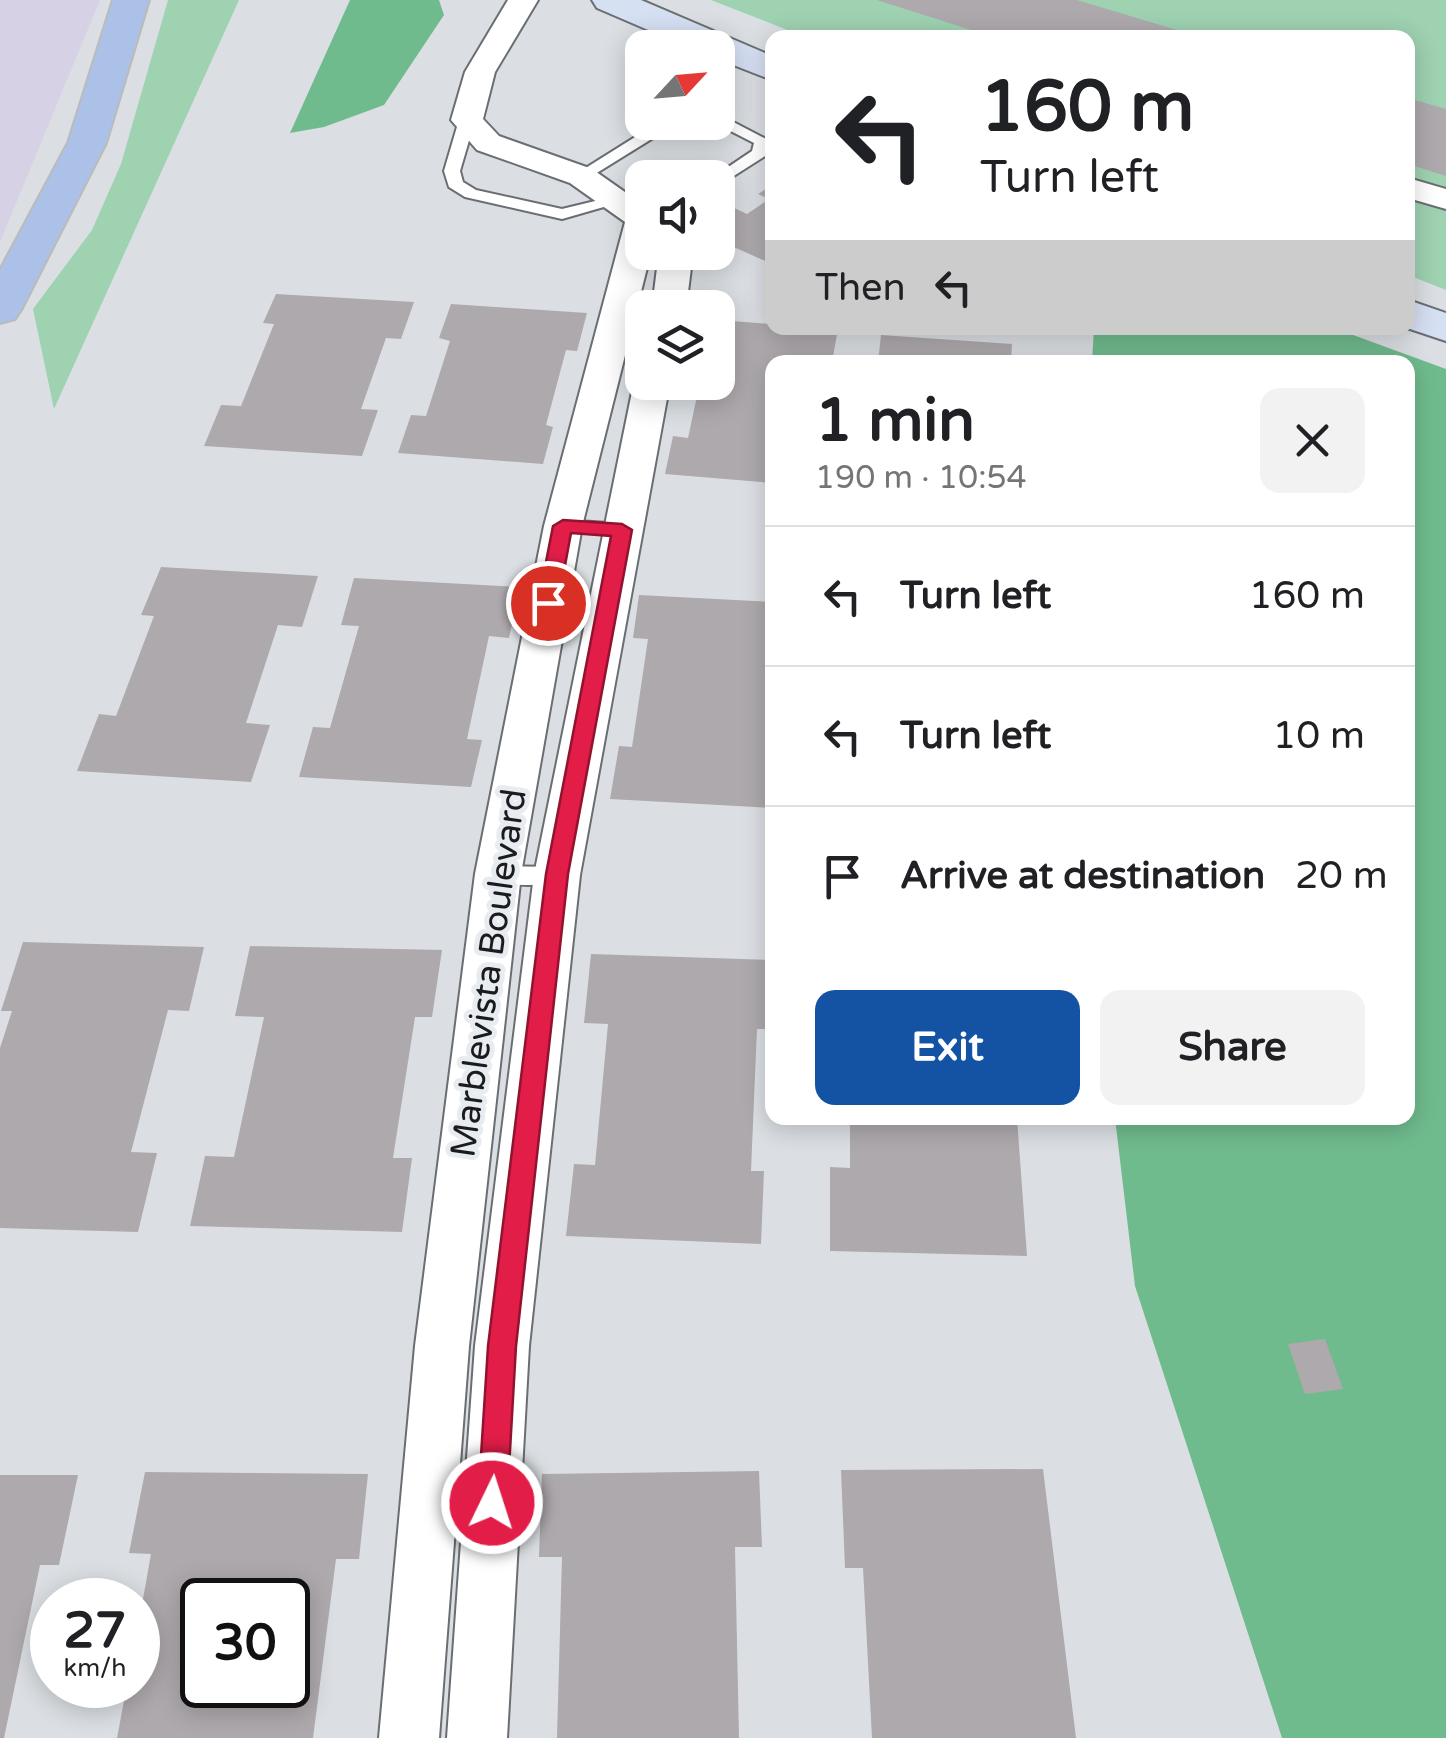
<!DOCTYPE html>
<html lang="en">
<head>
<meta charset="utf-8">
<style>
	body { margin:0; font-family:"Varela Round",sans-serif; background:#f2f2f2; color:#202124; height:100vh; display:flex; flex-direction:column; font-size:38px; white-space:nowrap }
	* { box-sizing:border-box; margin:0 }
	p { font-size:32px; color:#757577 }
	.icon { flex:none; width:55px; height:55px; fill:none; stroke:currentColor; stroke-width:2; stroke-linecap:round; stroke-linejoin:round }
	.map { position:relative; flex:1; overflow:hidden }
	.drawer { position:absolute; left:765px; top:355px; width:650px; height:770px; display:flex; flex-direction:column; background:#fff; border-radius:20px; box-shadow:0 5px 25px #0003 }
	.drawer>* { flex:none }
	.banner { position:absolute; left:765px; top:30px; width:650px; height:305px; border-radius:20px; box-shadow:0 5px 25px #0003; background:#fff; color:#202124; overflow:hidden }
	.needle { width:65px; rotate:64deg }
	.controls { position:absolute; left:625px; top:30px; display:grid; gap:20px }
	.controls a { display:grid; place-items:center; width:110px; height:110px; border-radius:20px; background:#fff; box-shadow:0 5px 25px #0003; font-size:50px }
	.speed { position:absolute; left:30px; top:1578px; display:flex; gap:20px; font-size:50px; font-weight:700; text-align:center }
	.speed>* { display:grid; place-content:center; width:130px; height:130px; border-radius:50%; background:#fff; box-shadow:0 5px 25px #0003; line-height:1 }
	.speed small { font-size:25px; font-weight:400 }
	.speed .limit { border:5px solid #111; border-radius:15px; background:#fff; color:#111 }
	.pin { position:absolute; display:grid; place-items:center; width:85px; height:85px; color:#fff; margin:-42px; border:5px solid #fff; border-radius:50%; box-shadow:0 2px 10px #0007 }
	.me { position:absolute; width:110px; margin:-55px; rotate:4deg; stroke-linejoin:round; filter:drop-shadow(0 0 8px #0008) }
	.turn { display:flex; align-items:center; gap:35px; height:210px; padding:0 50px; font-size:45px }
	.turn .icon { width:130px; height:130px; stroke-width:2.5 }
	.turn b { display:block; font-size:70px; line-height:85px }
	.then { display:flex; align-items:center; height:95px; padding:0 50px; background:#0003; gap:20px; font-size:38px }
	.round { display:grid; place-items:center; flex:none; width:105px; height:105px; border-radius:20px; background:#f2f2f2 }
	.summary { display:flex; align-items:center; justify-content:space-between; height:170px; padding:0 50px }
	h1 { font-size:60px; font-weight:700; line-height:75px }
	.button { display:flex; gap:20px; margin-top:auto; padding:20px 50px }
	.button a { flex:1; height:115px; border-radius:20px; background:#1453a3; color:#fff; font-size:40px; font-weight:700; line-height:115px; text-align:center }
	.button a+a { background:#f2f2f2; color:#202124 }
	ul { padding:0; list-style:none }
	li { display:flex; align-items:center; gap:30px; height:140px; padding:0 50px; border-top:2px solid #e0e0e0 }
	li div { flex:1 }
	li b { display:block; font-size:38px }
	li em { font-style:normal }
	.map>svg:first-child { display:block }
</style>
</head>
<body>
<div class="map">
<svg width="1446" height="1738" viewBox="0 0 1446 1738">
	<rect width="100%" height="100%" fill="#dbdfe3"/>
	<!-- commercial -->
	<path fill="#d7d1e6" d="M 0,0 L 100,0 L 0,242 Z"/>
	<!-- green -->
	<path fill="#9ed2b1" d="M 168,0 L 239,0 L 54,409 L 33,309 L 92,230 L 121,164 Z
		M 711,0 L 1446,0 L 1446,290 L 1408,275 L 1408,38 L 805,37 Z"/>
	<!-- forest -->
	<path fill="#70bb8e" d="M 350,0 L 439,0 L 444,15 L 384,105 L 324,127 L 290,133 Z
		M 1094,328 L 1334,328 L 1446,369 L 1446,1738 L 1282,1738 L 1135,1286 L 1115,1118 L 1408,1118 L 1408,362 L 1092,362 Z"/>
	<!-- building -->
	<path fill="#aea9ad" fill-rule="evenodd" d="M 877,0 L 1077,0 L 1200,37 L 996,38 Z
		M 1408,98 L 1446,109 L 1446,176 L 1408,164 Z
		M 772,185 L 772,264 L 718,240 L 724,232 L 718,229 L 718,217 L 732,207 L 747,214 L 769,199 L 758,194 Z
		M 276,294 L 414,302 L 401,339 L 386,338 L 361,409 L 378,410 L 362,456 L 204,446 L 221,405 L 241,406 L 274,324 L 263,323 Z
		M 451,304 L 587,313 L 577,351 L 566,350 L 546,425 L 553,427 L 543,464 L 398,453 L 411,415 L 426,416 L 450,341 L 439,338 Z
		M 718,320 L 772,324 L 772,328 L 838,329 L 832,362 L 772,362 L 772,483 L 665,474 L 673,436 L 688,438 L 700,382 L 718,382 Z
		M 881,335 L 1012,344 L 1011,362 L 878,362 Z
		M 161,567 L 318,576 L 302,627 L 278,625 L 246,723 L 270,725 L 251,782 L 77,771 L 99,714 L 116,716 L 154,616 L 141,615 Z
		M 354,578 L 520,587 L 509,638 L 489,636 L 467,739 L 482,740 L 471,787 L 299,777 L 313,727 L 330,728 L 359,626 L 341,625 Z
		M 639,595 L 772,602 L 769,752 L 772,752 L 772,808 L 610,799 L 619,746 L 632,747 L 648,639 L 633,638 Z
		M 23,942 L 204,947 L 189,1011 L 168,1010 L 131,1152 L 157,1153 L 138,1232 L 0,1228 L 0,1048 L 12,1011 L 1,1011 Z
		M 250,946 L 442,950 L 432,1017 L 415,1017 L 393,1158 L 412,1158 L 402,1232 L 190,1226 L 205,1156 L 234,1157 L 264,1017 L 235,1016 Z
		M 591,954 L 772,960 L 772,1029 L 757,1029 L 751,1171 L 764,1171 L 761,1244 L 566,1236 L 574,1164 L 595,1165 L 608,1024 L 584,1023 Z
		M 850,1118 L 1017,1118 L 1027,1256 L 830,1251 L 830,1167 L 850,1168 Z
		M 1325,1339 L 1343,1389 L 1305,1394 L 1288,1344 Z
		M 1043,1469 L 1076,1738 L 872,1738 L 863,1568 L 845,1568 L 841,1470 Z
		M 759,1471 L 762,1547 L 735,1547 L 739,1738 L 557,1738 L 562,1557 L 539,1557 L 542,1474 Z
		M 145,1472 L 368,1474 L 359,1559 L 336,1559 L 313,1738 L 117,1738 L 127,1685 L 138,1685 L 138,1627 L 151,1554 L 129,1553 ZM 202,1600 L 288,1600 L 288,1685 L 202,1685 Z
		M 0,1475 L 78,1475 L 59,1565 L 40,1565 L 4,1738 L 0,1738 Z"/>
	<g fill="none" stroke-linecap="round" stroke-linejoin="round">
		<!-- service casing -->
		<g stroke="#6a6e72" stroke-width="4">
			<path id="service" d="M 718,114 L 770,141 L 765,156 L 718,186 L 718,178 L 712,178 L 752,151 L 754,143 L 713,122 L 718,122 Z
				M 467,115 L 475,120 L 460,171 L 463,182 L 476,190 L 562,209 L 620,195 L 628,200 L 562,219 L 465,197 L 449,187 L 444,171 L 459,120 Z
				M 659,122 L 679,122 L 587,179 L 573,176 Z
				M 623,294 L 671,297 L 680,302 L 671,307 L 617,303 L 617,295 Z
				M 563,520 L 622,524 L 632,530 L 622,536 L 556,530 L 553,526 L 556,522 Z
				M 498,866 L 557,867 L 568,875 C 556,889 499,888 487,874 Z"/>
		</g>
		<!-- minor casing -->
		<g stroke="#6a6e72" stroke-width="4">
			<path id="minor" d="M 508,0 L 538,0 L 495,72 L 483,119 L 499,136 L 592,169 L 642,204 L 642,252 L 651,252 L 582,526 L 521,874 L 469,1346 L 439,1738 L 379,1738 L 415,1346 L 475,874 L 544,526 L 625,222 L 570,183 L 477,150 L 451,120 L 465,72 Z
				M 1408,178 L 1446,189 L 1446,209 L 1408,198 Z
				M 659,252 L 693,252 L 686,308 L 652,308 Z
				M 639,374 L 642,374 L 642,382 L 670,382 L 580,875 L 529,1346 L 507,1738 L 447,1738 L 475,1346 L 534,875 L 634,382 Z"/>
		</g>
		<!-- secondary casing -->
		<g stroke="#6a6e72" stroke-width="4">
			<path id="secondary" d="M 592,0 L 641,0 L 772,56 L 772,80 L 718,59 L 718,48 L 690,48 L 597,8 Z
				M 1408,300 L 1446,313 L 1446,341 L 1407,328 Z"/>
		</g>
		<!-- primary casing -->
		<g stroke="#babbbb" stroke-width="4">
			<path id="primary" d="M 113,0 L 149,0 L 106,143 L 21,310 L 15,319 L 0,323 L 0,270 L 68,143 Z"/>
		</g>
		<!-- service -->
		<use href="#service" fill="#fff" fill-rule="evenodd"/>
		<!-- minor -->
		<use href="#minor" fill="#fff" fill-rule="evenodd"/>
		<!-- secondary -->
		<use href="#secondary" fill="#d6e0f3" fill-rule="evenodd"/>
		<!-- primary -->
		<use href="#primary" fill="#acc1e8" fill-rule="evenodd"/>
	</g>
	<!-- route -->
	<path fill="#e11d48" stroke="#92132f" stroke-width="2.5" d="M 563,520 L 622,524 L 632,530 L 568,874 L 516,1346 L 507,1503 L 502,1512 L 492,1516 L 482,1512 L 478,1503 L 488,1346 L 546,874 L 611,536 L 571,533 L 558,603 L 555,608 L 541,608 L 538,603 L 553,526 Z"/>
	<g text-anchor="middle" dominant-baseline="central" stroke-width="10" stroke-linejoin="round" paint-order="stroke">
		<!-- street labels -->
		<g font-size="35" fill="#191b1d" stroke="#e8ecf1">
			<text transform="translate(489 973) rotate(-82)">Marblevista Boulevard</text>
		</g>
	</g>
</svg>
<div class="controls">
<a><svg class="needle" viewBox="-14 -14 28 28"><path d="M0-13l5 13h-10z" fill="#e53935"/><path d="M0 13l5-13h-10z" fill="#757577"/></svg></a>
<a><svg class="icon" aria-label="sound" viewBox="0 0 24 24"><path d="M4 9h4l5-4v14l-5-4H4zM17 9q2 3 0 6"/></svg></a>
<a><svg class="icon" aria-label="layers" viewBox="0 0 24 24"><path d="M12 4l9 5-9 5-9-5zM3 14l9 5 9-5"/></svg></a>
</div>
<div class="speed"><div>27<small>km/h</small></div><div class="limit">30</div></div>
<div class="pin" style="left:548px;top:603px;background:#d93025"><svg class="icon" aria-label="arrive" viewBox="0 0 24 24"><path d="M6 21V4h12l-3 4 3 4H6"/></svg></div>
<svg class="me" style="left:492px;top:1503px" viewBox="-20 -20 40 40"><circle r="17" fill="#e11d48" stroke="#fff" stroke-width="3"/><path d="M0-11L8 9 0 5-8 9z" fill="#fff"/></svg>
<div class="banner">
<div class="turn"><svg class="icon" aria-label="left" viewBox="0 0 24 24"><path d="M17 20v-9H6M10 6l-5 5 5 5"/></svg><div><b>160 m</b>Turn left</div></div>
<div class="then">Then<svg class="icon" aria-label="left" viewBox="0 0 24 24"><path d="M17 20v-9H6M10 6l-5 5 5 5"/></svg></div>
</div>
<section class="drawer">
<div class="summary"><div><h1>1 min</h1><p>190 m · 10:54</p></div><a class="round"><svg class="icon" aria-label="close" viewBox="0 0 24 24"><path d="M6 6l12 12M18 6L6 18"/></svg></a></div>
<ul>
<li><svg class="icon" aria-label="left" viewBox="0 0 24 24"><path d="M17 20v-9H6M10 6l-5 5 5 5"/></svg><div><b>Turn left</b></div><em>160 m</em></li>
<li><svg class="icon" aria-label="left" viewBox="0 0 24 24"><path d="M17 20v-9H6M10 6l-5 5 5 5"/></svg><div><b>Turn left</b></div><em>10 m</em></li>
<li><svg class="icon" aria-label="arrive" viewBox="0 0 24 24"><path d="M6 21V4h12l-3 4 3 4H6"/></svg><div><b>Arrive at destination</b></div><em>20 m</em></li>
</ul>
<div class="button"><a>Exit</a><a>Share</a></div>
</section>
</div>
</body>
</html>
